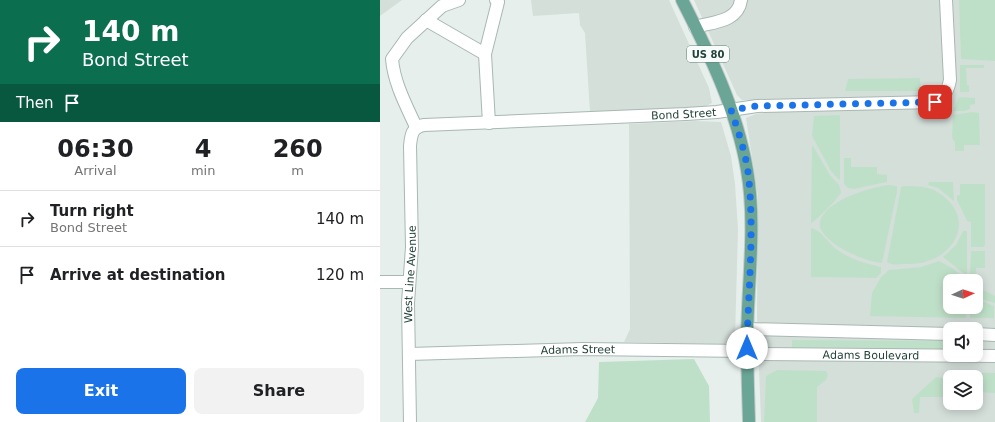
<!DOCTYPE html>
<html lang="en">
<head>
<meta charset="utf-8">
<style>
	body { margin:0; font-family:"DejaVu Sans",sans-serif; background:#f2f2f2; color:#202124; height:100vh; display:flex; flex-direction:column; font-size:15px; white-space:nowrap }
	* { box-sizing:border-box; margin:0 }
	p { font-size:13px; color:#757577 }
	.icon { flex:none; width:22px; height:22px; fill:none; stroke:currentColor; stroke-width:2; stroke-linecap:round; stroke-linejoin:round }
	.map { position:relative; flex:1; overflow:hidden }
	.drawer { display:flex; flex-direction:column; background:#fff; width:380px }
	.drawer>* { flex:none }
	.hud { background:#0b6e4f; color:#fff; overflow:hidden }
	.needle { width:26px; rotate:87deg }
	.fabs { position:absolute; left:563px; top:274px; display:grid; gap:8px }
	.fabs a { display:grid; place-items:center; width:40px; height:40px; border-radius:8px; background:#fff; box-shadow:0 2px 10px #0003; font-size:20px }
	.pin { position:absolute; display:grid; place-items:center; width:34px; height:34px; color:#fff; margin:-17px; border-radius:8px; box-shadow:0 2px 6px #0006 }
	.me { position:absolute; width:44px; margin:-22px; rotate:0deg; stroke-linejoin:round; filter:drop-shadow(0 0 3px #0008) }
	.turn { display:flex; align-items:center; gap:14px; height:84px; padding:0 16px; font-size:18px }
	.turn .icon { width:52px; height:52px; stroke-width:2.5 }
	.turn b { display:block; font-size:28px; line-height:34px }
	.then { display:flex; align-items:center; height:38px; padding:0 16px; background:#0003; gap:8px; font-size:15px }
	.eta { display:flex; justify-content:space-evenly; align-items:center; height:68px; text-align:center }
	.eta b { font-size:24px; font-weight:800; line-height:28px }
	.action { display:flex; gap:8px; margin-top:auto; padding:8px 16px }
	.action a { flex:1; height:46px; border-radius:8px; background:#1a73e8; color:#fff; font-size:16px; font-weight:800; line-height:46px; text-align:center }
	.action a+a { background:#f2f2f2; color:#202124 }
	ul { padding:0; list-style:none }
	li { display:flex; align-items:center; gap:12px; height:56px; padding:0 16px; border-top:1px solid #e0e0e0 }
	li div { flex:1 }
	li b { display:block; font-size:15px }
	li em { font-style:normal }
	main { display:flex; flex:1; min-height:0 }
	.map>svg:first-child { display:block }
</style>
</head>
<body>
<main>
<section class="drawer">
<div class="hud">
<div class="turn"><svg class="icon" aria-label="right" viewBox="0 0 24 24"><path d="M7 20v-9h11M14 6l5 5-5 5"/></svg><div><b>140 m</b>Bond Street</div></div>
<div class="then">Then<svg class="icon" aria-label="arrive" viewBox="0 0 24 24"><path d="M6 21V4h12l-3 4 3 4H6"/></svg></div>
</div>
<div class="eta">
<div><b>06:30</b><p>Arrival</p></div>
<div><b>4</b><p>min</p></div>
<div><b>260</b><p>m</p></div>
</div>
<ul>
<li><svg class="icon" aria-label="right" viewBox="0 0 24 24"><path d="M7 20v-9h11M14 6l5 5-5 5"/></svg><div><b>Turn right</b><p>Bond Street</p></div><em>140 m</em></li>
<li><svg class="icon" aria-label="arrive" viewBox="0 0 24 24"><path d="M6 21V4h12l-3 4 3 4H6"/></svg><div><b>Arrive at destination</b></div><em>120 m</em></li>
</ul>
<div class="action"><a>Exit</a><a>Share</a></div>
</section>
<div class="map">
<svg width="615" height="422" viewBox="0 0 615 422">
	<rect width="100%" height="100%" fill="#e6efeb"/>
	<!-- built -->
	<path fill="#d4dfda" fill-rule="evenodd" d="M 0,0 L 22,0 L 0,16 Z
		M 151,0 L 289,0 L 329,88 L 332,103 L 324,107 L 210,112 L 205,33 L 200,25 L 199,13 L 153,16 Z
		M 314,0 L 615,0 L 615,422 L 381,422 L 377,314 L 378,196 L 366,118 L 376,114 L 385,113 L 384,100 L 362,100 L 357,95 ZM 570,281 L 596,281 L 596,307 L 570,307 ZM 570,329 L 596,329 L 596,355 L 570,355 ZM 570,377 L 596,377 L 596,403 L 570,403 Z
		M 315,121 L 341,122 L 351,156 L 355,184 L 358,229 L 355,338 L 352,342 L 344,344 L 244,342 L 250,329 L 249,124 Z"/>
	<!-- green -->
	<path fill="#bfe0c8" d="M 579,0 L 615,0 L 615,61 L 581,59 Z
		M 580,65 L 604,65 L 604,68 L 586,68 L 587,85 L 589,85 L 589,92 L 580,92 Z
		M 540,78 L 541,91 L 465,91 L 468,79 Z
		M 579,97 L 595,98 L 595,104 L 590,105 L 590,109 L 585,111 L 573,111 Z
		M 592,112 L 599,113 L 600,145 L 584,145 L 584,151 L 575,151 L 575,142 L 572,138 L 573,115 Z
		M 460,115 L 460,179 L 459,180 L 451,171 L 432,136 L 434,116 Z
		M 433,146 L 450,175 L 459,185 L 461,192 C 460,197 435,222 431,223 L 432,147 Z
		M 464,158 L 471,158 L 471,167 L 497,167 L 497,174 L 507,175 L 507,182 L 474,189 L 468,188 L 464,184 Z
		M 549,182 L 573,182 L 574,201 L 558,188 L 548,185 Z
		M 580,184 L 605,184 L 605,245 L 603,247 L 591,247 L 591,222 L 587,221 L 577,200 L 577,195 L 580,195 Z
		M 509,185 L 517,186 L 517,192 L 502,263 C 487,263 435,241 440,221 C 446,200 491,187 509,185 Z
		M 524,186 C 533,186 546,186 554,190 C 602,216 574,265 528,264 C 521,264 512,266 507,262 L 521,187 Z
		M 431,228 C 440,229 448,242 455,248 C 469,259 484,263 501,267 L 501,273 L 496,278 L 431,277 Z
		M 583,231 L 587,231 L 587,276 L 563,257 L 576,245 Z
		M 591,251 L 605,251 L 605,268 L 596,268 L 596,274 L 590,276 Z
		M 559,261 L 574,269 L 585,281 L 570,281 L 570,307 L 586,307 L 586,318 L 490,316 L 492,293 L 501,277 L 509,270 L 541,267 Z
		M 596,279 L 601,289 L 615,296 L 615,303 L 601,299 L 596,295 L 596,281 L 591,281 Z
		M 596,299 L 614,306 L 614,318 L 590,318 L 590,307 L 596,307 Z
		M 412,340 L 570,341 L 570,349 L 412,347 Z
		M 314,359 L 329,386 L 330,422 L 205,422 L 218,398 L 219,362 Z
		M 397,370 L 446,371 L 448,375 L 446,380 L 437,387 L 437,422 L 384,422 L 386,376 Z
		M 579,372 L 615,373 L 615,393 L 596,392 L 596,377 L 576,377 L 576,375 L 579,375 Z
		M 556,377 L 564,378 L 564,397 L 540,397 L 539,413 L 534,413 L 532,399 Z"/>
	<g fill="none" stroke-linecap="round" stroke-linejoin="round">
		<!-- minor casing -->
		<g stroke="#a8b8b2" stroke-width="14">
			<g id="minor">
				<path d="M 46,20 L 105,54"/>
				<path d="M 315,27 C 333,22 358,22 361,0"/>
				<path d="M 109,123 L 105,54 L 118,2 L 116,0"/>
				<path d="M 36,127 C 26,105 14,83 12,59 L 27,38 L 62,6 L 79,0"/>
				<path d="M 0,282 L 28,282"/>
				<path d="M 368,329 L 570,334"/>
				<path d="M 596,334 L 615,335"/>
				<path id="s1" d="M 29,354 L 203,349 L 367,351"/>
				<path id="s2" d="M 367,354 L 615,356"/>
				<path id="s3" d="M 30,422 L 28,303 L 32,247 L 30,146 C 31,135 32,127 44,125 L 306,114 L 337,112 L 377,106 L 555,102 C 565,97 568,90 570,80 L 566,0"/>
			</g>
		</g>
		<!-- major casing -->
		<g stroke="#c2cac8" stroke-width="14">
			<path id="major" d="M 302,0 C 329,53 357,110 367,170 C 375,215 370,264 368,309 C 366,347 368,385 369,422"/>
		</g>
		<!-- minor -->
		<use href="#minor" stroke="#fff" stroke-width="12"/>
		<!-- major -->
		<use href="#major" stroke="#6aa596" stroke-width="12"/>
	</g>
	<g fill="none" stroke-linecap="round" stroke-linejoin="round">
		<!-- route -->
		<path stroke="#1a73e8" stroke-width="7" stroke-dasharray="0 12.6" d="M 367,348 C 368,290 375,230 368,172 C 365,151 358,130 351,110 L 377,106 L 555,102"/>
	</g>
	<g text-anchor="middle" dominant-baseline="central" stroke-width="3.5" stroke-linejoin="round" paint-order="stroke">
		<!-- shield labels -->
		<rect fill="#f7fbf9" stroke="#637a73" stroke-width="1" x="307" y="46" width="42" height="16" rx="3"/>
		<g font-size="10" font-weight="bold" fill="#24423a">
			<text x="328" y="54">US 80</text>
		</g>
		<!-- street labels -->
		<g font-size="11" fill="#24423a" stroke="#f7fbf9">
			<text stroke="none"><textPath href="#s3" startOffset="564">Bond Street</textPath></text>
			<text stroke="none"><textPath href="#s3" startOffset="148">West Line Avenue</textPath></text>
			<text stroke="none"><textPath href="#s1" startOffset="169">Adams Street</textPath></text>
			<text stroke="none"><textPath href="#s2" startOffset="124">Adams Boulevard</textPath></text>
		</g>
	</g>
</svg>
<div class="fabs">
<a><svg class="needle" viewBox="-14 -14 28 28"><path d="M0-13l5 13h-10z" fill="#e53935"/><path d="M0 13l5-13h-10z" fill="#757577"/></svg></a>
<a><svg class="icon" aria-label="sound" viewBox="0 0 24 24"><path d="M4 9h4l5-4v14l-5-4H4zM17 9q2 3 0 6"/></svg></a>
<a><svg class="icon" aria-label="layers" viewBox="0 0 24 24"><path d="M12 4l9 5-9 5-9-5zM3 14l9 5 9-5"/></svg></a>
</div>
<div class="pin" style="left:555px;top:102px;background:#d93025"><svg class="icon" aria-label="arrive" viewBox="0 0 24 24"><path d="M6 21V4h12l-3 4 3 4H6"/></svg></div>
<svg class="me" style="left:367px;top:348px" viewBox="-20 -20 40 40"><circle r="19" fill="#fff"/><path d="M0-13L10 11 0 6-10 11z" fill="#1a73e8"/></svg>
</div>
</main>
</body>
</html>
